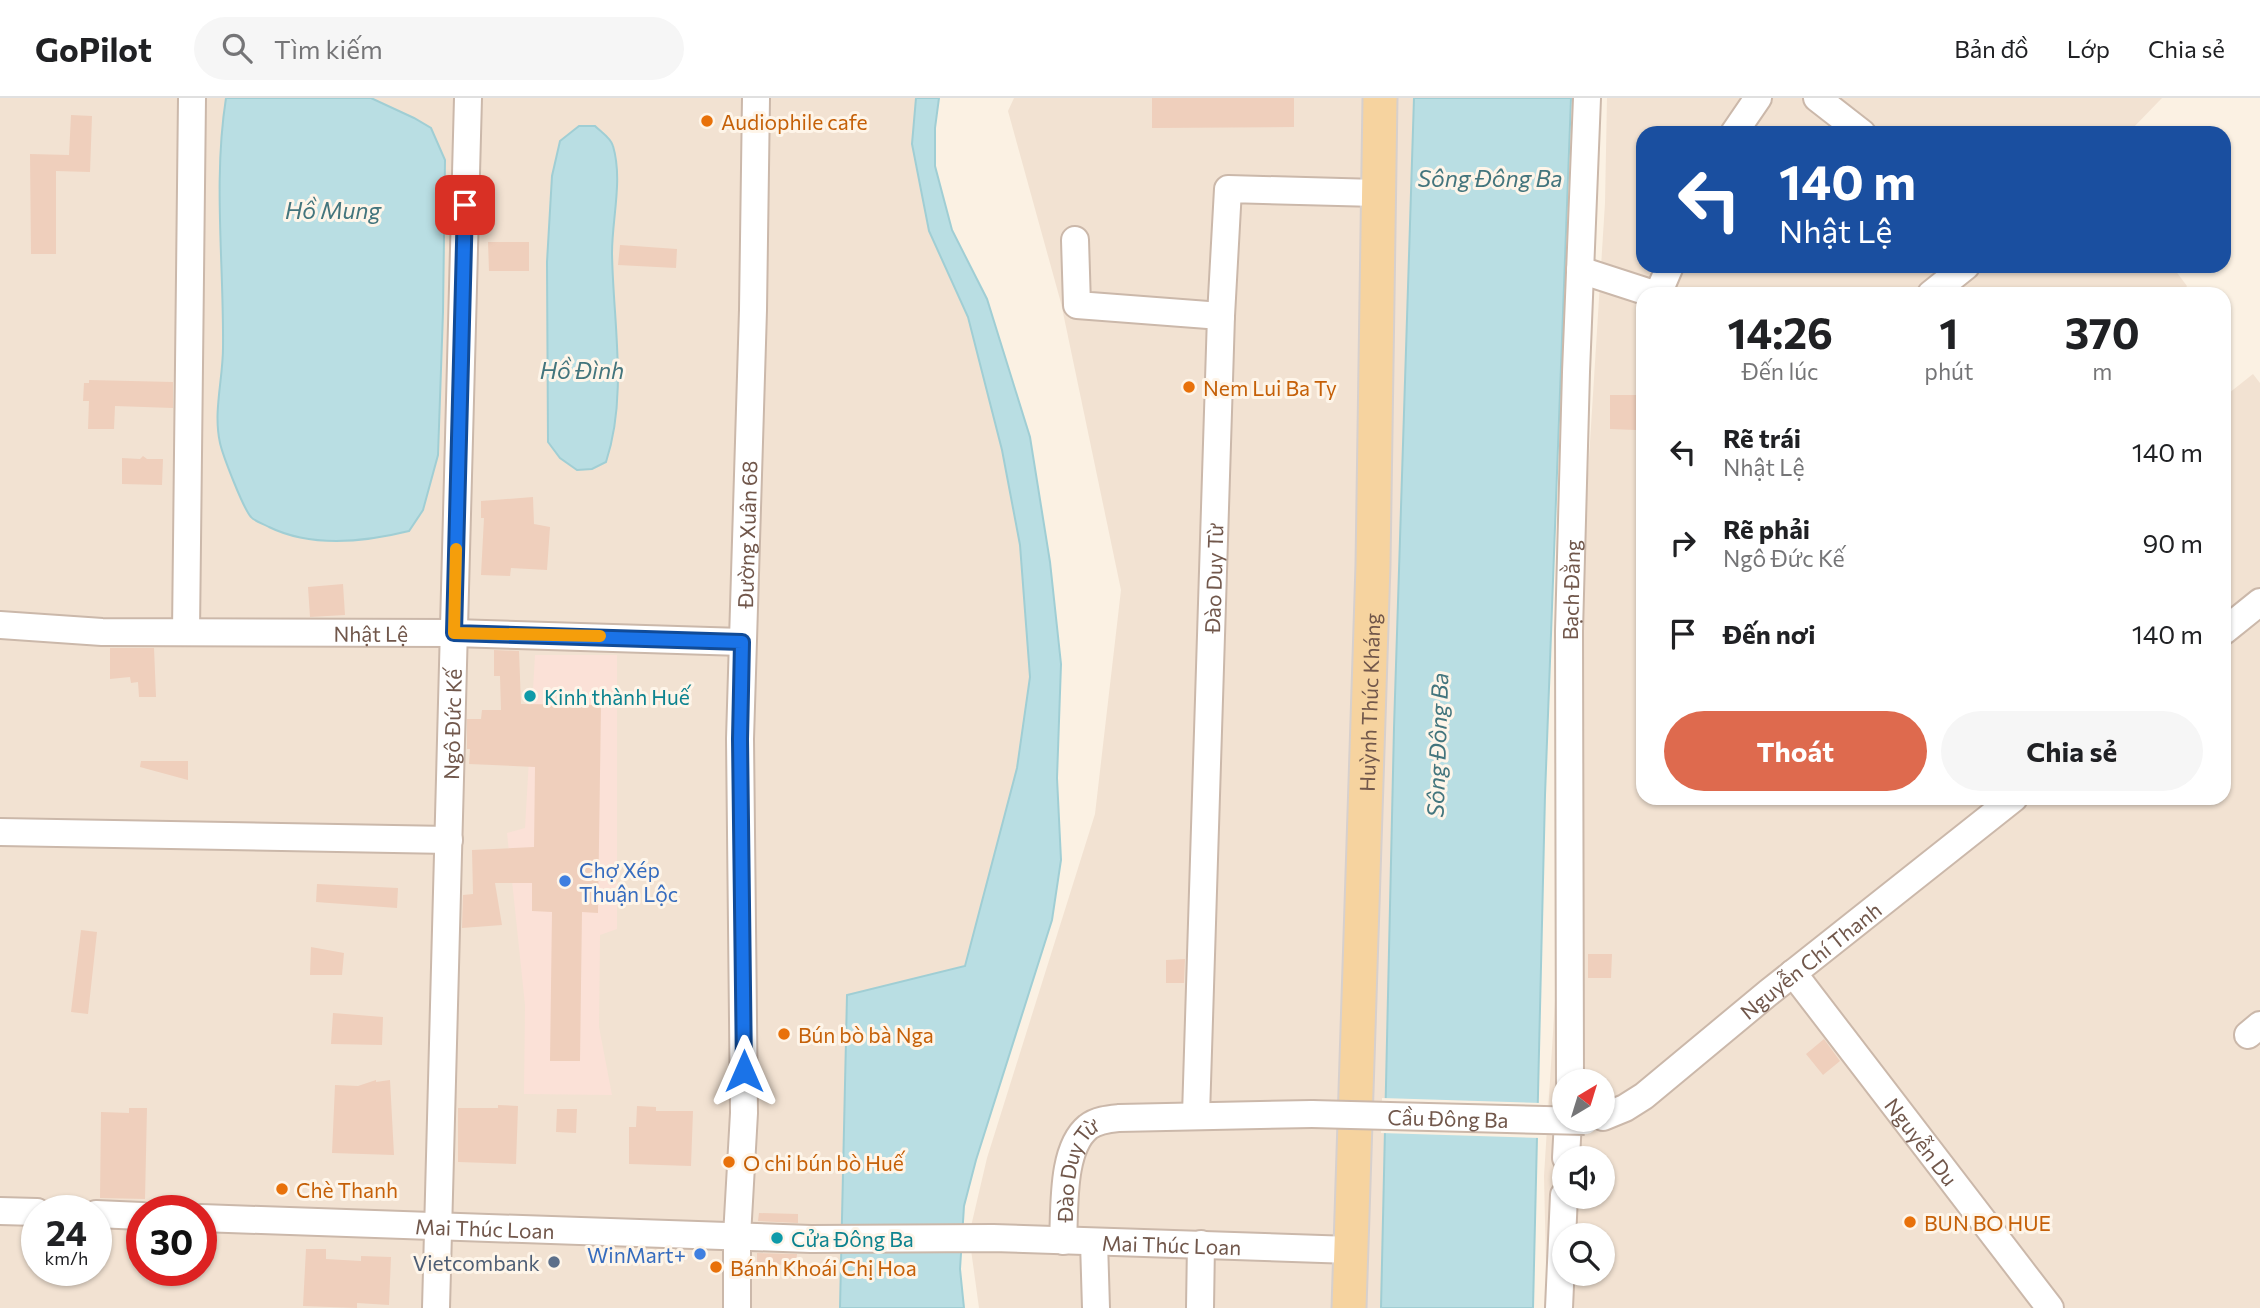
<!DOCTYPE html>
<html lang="vi">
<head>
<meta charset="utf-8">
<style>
	body { margin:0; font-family:Commissioner,sans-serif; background:#f6f6f6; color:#202124; height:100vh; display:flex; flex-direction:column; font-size:26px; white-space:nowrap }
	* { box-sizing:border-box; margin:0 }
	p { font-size:23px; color:#757577 }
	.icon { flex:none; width:38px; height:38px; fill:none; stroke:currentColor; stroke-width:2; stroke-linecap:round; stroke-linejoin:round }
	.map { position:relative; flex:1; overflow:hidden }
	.details { position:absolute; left:1636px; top:189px; width:595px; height:518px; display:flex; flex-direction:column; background:#fff; border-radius:21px; box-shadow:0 2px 5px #0004 }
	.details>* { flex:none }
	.hud { position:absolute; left:1636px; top:28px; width:595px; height:147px; border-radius:21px; box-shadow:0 2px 5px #0004; background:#1a4fa0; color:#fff; overflow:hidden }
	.needle { width:46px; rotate:38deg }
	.controls { position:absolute; left:1552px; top:971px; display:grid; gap:14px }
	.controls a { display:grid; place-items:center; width:63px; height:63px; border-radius:50%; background:#fff; box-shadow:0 2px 5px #0004; font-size:35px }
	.speed { position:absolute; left:21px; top:1097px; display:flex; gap:14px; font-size:35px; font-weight:700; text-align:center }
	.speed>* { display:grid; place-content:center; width:91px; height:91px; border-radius:50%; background:#fff; box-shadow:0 2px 5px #0004; line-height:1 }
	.speed small { font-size:18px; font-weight:400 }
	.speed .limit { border:10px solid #d22; background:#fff; color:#111 }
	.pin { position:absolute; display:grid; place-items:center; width:60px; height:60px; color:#fff; margin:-30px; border-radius:14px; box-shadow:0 4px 10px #0006 }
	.me { position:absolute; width:77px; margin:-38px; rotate:0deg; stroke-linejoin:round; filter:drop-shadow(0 0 5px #0008) }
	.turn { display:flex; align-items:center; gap:24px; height:147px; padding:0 28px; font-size:32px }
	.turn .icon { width:91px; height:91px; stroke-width:2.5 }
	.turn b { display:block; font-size:49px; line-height:60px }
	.eta { display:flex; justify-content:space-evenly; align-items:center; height:119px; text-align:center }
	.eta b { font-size:42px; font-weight:700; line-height:49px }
	.action { display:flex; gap:14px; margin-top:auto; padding:14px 28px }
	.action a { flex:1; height:80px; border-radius:42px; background:#de6a4e; color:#fff; font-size:28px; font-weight:700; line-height:80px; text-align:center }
	.action a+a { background:#f6f6f6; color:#202124 }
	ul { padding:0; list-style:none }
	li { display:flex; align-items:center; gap:21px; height:91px; padding:0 28px }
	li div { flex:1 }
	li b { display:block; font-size:26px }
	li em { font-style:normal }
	header { display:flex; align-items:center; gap:42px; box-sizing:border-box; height:98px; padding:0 35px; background:#fff; border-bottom:2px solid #e0e0e0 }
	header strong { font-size:33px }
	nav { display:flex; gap:38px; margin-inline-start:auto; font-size:24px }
	.search { width:490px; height:63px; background:#f6f6f6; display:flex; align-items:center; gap:18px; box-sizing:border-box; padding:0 24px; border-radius:38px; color:#757577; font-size:26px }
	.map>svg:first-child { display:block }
</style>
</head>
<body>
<header>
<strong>GoPilot</strong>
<div class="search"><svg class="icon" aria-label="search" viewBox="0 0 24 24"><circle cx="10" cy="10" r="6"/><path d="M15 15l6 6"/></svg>Tìm kiếm</div>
<nav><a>Bản đồ</a><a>Lớp</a><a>Chia sẻ</a></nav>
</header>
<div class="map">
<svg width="2260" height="1210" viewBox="0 0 2260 1210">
	<rect width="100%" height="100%" fill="#fbf1e3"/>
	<!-- residential -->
	<path fill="#f2e2d2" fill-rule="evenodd" d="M 0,0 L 939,0 L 935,30 L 935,68 L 952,132 L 987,201 L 1030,339 L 1050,464 L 1061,566 L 1057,680 L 1061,762 L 1052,822 L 976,1062 L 964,1108 L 960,1171 L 964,1210 L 0,1210 ZM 37,1113 L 96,1113 L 96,1172 L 37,1172 ZM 142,1113 L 201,1113 L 201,1172 L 142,1172 Z
		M 1014,0 L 1414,0 L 1394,630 L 1381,1210 L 979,1210 L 969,1137 L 987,1060 L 1095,716 L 1121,492 L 1061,205 L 1008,13 Z
		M 1607,0 L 2162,0 L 2131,32 L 2131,35 L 1643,35 L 1643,168 L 2172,168 L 2187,188 L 2182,196 L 1643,196 L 1643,700 L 2224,700 L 2224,299 L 2253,276 L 2260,285 L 2260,1210 L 1547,1210 L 1544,1078 L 1605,105 ZM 1564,984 L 1603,984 L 1603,1022 L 1564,1022 ZM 1564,1060 L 1603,1060 L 1603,1099 L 1564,1099 ZM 1564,1138 L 1603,1138 L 1603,1176 L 1564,1176 Z"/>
	<!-- commercial -->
	<path fill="#fbe1d7" d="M 535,557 L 617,557 L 617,831 L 600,837 L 599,929 L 612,997 L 524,996 L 525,907 L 507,735 L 525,730 Z"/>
	<!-- water -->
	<path fill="#b9dee3" stroke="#a0ced4" stroke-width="2" d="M 226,0 L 371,0 L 414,20 L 431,30 L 445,62 L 443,214 L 438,357 L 423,412 L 409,433 C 365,444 312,450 269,429 C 264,426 254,423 251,419 C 243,410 223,358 220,345 C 213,314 223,281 223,250 C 224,167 213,82 226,0 Z
		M 916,0 L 939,0 L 935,30 L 935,68 L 952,132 L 987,201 L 1030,339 L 1050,464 L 1061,566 L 1057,680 L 1061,762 L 1052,822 L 976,1062 L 964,1108 L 960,1171 L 964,1210 L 840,1210 L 847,897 L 965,868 L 1017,670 L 1030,579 L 1020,447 L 1002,352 L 968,219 L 929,133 L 912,46 Z
		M 1414,0 L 1571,0 L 1545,697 L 1533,1210 L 1381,1210 L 1394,630 Z
		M 579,28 L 595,28 C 601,34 611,40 613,48 C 623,82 612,120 612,155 C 613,224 628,297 606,364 L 592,371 L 577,372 L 560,360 L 548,344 L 547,164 L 552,78 L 560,43 Z"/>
	<!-- pier -->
	<path fill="#fbf1e3" d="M 1382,1000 L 1541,1005 L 1540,1040 L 1381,1035 Z"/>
	<!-- building -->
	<path fill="#efcfbc" d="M 1152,0 L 1294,0 L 1294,29 L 1152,30 Z
		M 71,17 L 92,18 L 90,74 L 56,73 L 56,156 L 31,156 L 30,56 L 69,57 Z
		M 488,144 L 529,144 L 529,173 L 489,173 Z
		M 620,147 L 677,151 L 676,170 L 618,167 Z
		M 89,282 L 173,284 L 173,310 L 115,308 L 114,331 L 88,331 L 89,303 L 83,303 L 84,285 L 89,285 Z
		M 1610,297 L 1636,297 L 1636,332 L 1610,331 Z
		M 143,358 L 147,361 L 163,361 L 162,387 L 122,386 L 122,360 L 140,361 Z
		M 533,399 L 534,426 L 550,429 L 547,472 L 511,470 L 510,478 L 481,477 L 484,420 L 481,420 L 481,403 Z
		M 343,486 L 345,517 L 310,519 L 308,489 Z
		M 110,550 L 154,550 L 156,599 L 139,599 L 138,584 L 131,585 L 130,579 L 110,581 Z
		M 494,552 L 519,553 L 521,606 L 601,607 L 598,815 L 582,814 L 580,963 L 550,963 L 552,814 L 532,813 L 532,785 L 495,785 L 502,827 L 462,830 L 463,797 L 473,796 L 472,752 L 534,749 L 535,669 L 469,666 L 470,651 L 467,651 L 467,621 L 481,621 L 482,612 L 501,612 L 500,578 L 494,578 Z
		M 141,663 L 188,663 L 188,682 L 140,669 Z
		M 317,786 L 398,790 L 397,810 L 316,804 Z
		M 81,832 L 97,834 L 88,916 L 71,914 Z
		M 311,849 L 344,855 L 342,877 L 310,877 Z
		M 1588,856 L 1612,856 L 1611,880 L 1588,880 Z
		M 1185,861 L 1184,885 L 1166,885 L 1166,862 Z
		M 333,915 L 383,919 L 382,947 L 331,946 Z
		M 1824,941 L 1840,963 L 1823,977 L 1806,956 Z
		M 376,982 L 376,984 L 390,982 L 394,1057 L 332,1055 L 335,987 L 358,988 Z
		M 498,1007 L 518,1008 L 516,1066 L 458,1064 L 458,1010 L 498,1010 Z
		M 637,1008 L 656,1009 L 656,1013 L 693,1013 L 691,1068 L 629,1066 L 629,1029 L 636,1029 Z
		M 129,1010 L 147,1010 L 145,1101 L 100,1100 L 101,1014 L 129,1015 Z
		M 557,1011 L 577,1011 L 576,1035 L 556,1034 Z
		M 759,1115 L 798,1116 L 798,1125 L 758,1123 Z
		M 306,1151 L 326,1151 L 326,1161 L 361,1163 L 361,1158 L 391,1159 L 389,1207 L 357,1205 L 357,1210 L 303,1208 Z
		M 757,1155 L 797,1156 L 796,1167 L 757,1166 Z"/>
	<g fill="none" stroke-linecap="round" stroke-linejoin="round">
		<!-- minor casing -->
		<g stroke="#cbb8aa" stroke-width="30">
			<g id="minor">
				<path d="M 1817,0 L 1862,35"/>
				<path d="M 1734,35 L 1758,0"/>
				<path d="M 1075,142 L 1077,207 L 1221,218"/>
				<path d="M 1580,172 L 1654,196"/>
				<path d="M 1658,196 L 1670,168"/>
				<path d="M 1931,196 L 1966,168"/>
				<path id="s1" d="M 0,527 L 102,534 L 454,535 L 742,544"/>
				<path d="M 2224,533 L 2260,504"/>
				<path d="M 186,534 L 192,0"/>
				<path d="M 0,734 L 449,742"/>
				<path id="s2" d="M 1793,875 L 2050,1210"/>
				<path d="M 2248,937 L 2260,927"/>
				<path id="s3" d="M 1570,984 L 1569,533 L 1576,274 L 1587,0"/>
				<path id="s4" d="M 1196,1017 L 1221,218 L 1228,91 L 1377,95"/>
				<path id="s5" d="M 1603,1019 L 1625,1010 L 1644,998 L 1768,895 L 2014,700"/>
				<path d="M 1566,1060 L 1568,1022"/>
				<path d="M 0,1113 L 37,1114"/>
				<path d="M 96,1116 L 142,1118"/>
				<path id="s6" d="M 201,1120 L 811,1141 L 993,1140 L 1351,1152"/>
				<path id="s7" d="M 1063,1143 C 1065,1110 1061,1051 1088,1029 C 1097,1022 1109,1021 1119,1020 L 1312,1016"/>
				<path d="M 1094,1144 L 1096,1210"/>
				<path id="s8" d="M 436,1210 L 468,0"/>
				<path id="s9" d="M 737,1210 L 737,1138 L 744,1015 L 740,641 L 753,212 L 756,0"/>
				<path d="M 1200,1210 L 1201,1146"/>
				<path d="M 1559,1210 L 1564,1097"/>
			</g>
		</g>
		<!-- major casing -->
		<g stroke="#d7d0cd" stroke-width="37">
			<g id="major">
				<path id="s10" d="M 1349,1210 L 1373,467 L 1380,0"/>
			</g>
		</g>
		<!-- minor -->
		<use href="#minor" stroke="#fff" stroke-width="26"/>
		<!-- major -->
		<use href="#major" stroke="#f6d39f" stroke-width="33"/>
		<!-- minor-bridge casing -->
		<g stroke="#cbb8aa" stroke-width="30" stroke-linecap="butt">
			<g id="minor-bridge">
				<path id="s11" d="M 1312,1016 L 1585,1023"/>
			</g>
		</g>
		<!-- minor-bridge -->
		<use href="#minor-bridge" stroke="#fff" stroke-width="26"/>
	</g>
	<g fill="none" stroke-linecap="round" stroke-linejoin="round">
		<!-- route casing -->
		<g stroke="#114b97" stroke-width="18">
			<path id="route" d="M 465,107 L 454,535 L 742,544 L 740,641 L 744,973"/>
		</g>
		<!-- route -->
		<use href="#route" stroke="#1a73e8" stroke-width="12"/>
		<!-- slow -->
		<path stroke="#f59e0b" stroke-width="12" d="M 456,451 L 454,535 L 600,538"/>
	</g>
	<!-- markers -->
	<g fill="#e8710a" stroke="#fef5e9" stroke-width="2.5">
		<circle cx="707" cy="23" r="7"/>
		<circle cx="1189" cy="289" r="7"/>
		<circle cx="784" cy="936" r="7"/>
		<circle cx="729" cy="1064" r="7"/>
		<circle cx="282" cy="1091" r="7"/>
		<circle cx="1910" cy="1124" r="7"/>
		<circle cx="716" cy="1169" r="7"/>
	</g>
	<g fill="#0f9aa8" stroke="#fef5e9" stroke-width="2.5">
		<circle cx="530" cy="598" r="7"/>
		<circle cx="777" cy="1140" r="7"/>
	</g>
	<g fill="#3f7fe0" stroke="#fef5e9" stroke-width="2.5">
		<circle cx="565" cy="783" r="7"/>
		<circle cx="700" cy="1156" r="7"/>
	</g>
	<circle fill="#5c6f8a" stroke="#fef5e9" stroke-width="2.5" cx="554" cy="1164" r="7"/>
	<g text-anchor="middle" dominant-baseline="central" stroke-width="6" stroke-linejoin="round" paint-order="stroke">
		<!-- food labels -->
		<g font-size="21" fill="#c56008" stroke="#fef5e9" text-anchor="start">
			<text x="721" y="23">Audiophile cafe</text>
			<text x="1203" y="289">Nem Lui Ba Ty</text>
			<text x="798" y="936">Bún bò bà Nga</text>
			<text x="743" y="1064">O chi bún bò Huế</text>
			<text x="296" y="1091">Chè Thanh</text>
			<text x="1924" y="1124">BUN BO HUE</text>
			<text x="730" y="1169">Bánh Khoái Chị Hoa</text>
		</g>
		<!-- street labels -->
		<g font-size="21" fill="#71574b" stroke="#fef5e9">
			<text stroke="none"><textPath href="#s9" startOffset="774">Đường Xuân 68</textPath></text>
			<text stroke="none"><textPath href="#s4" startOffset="537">Đào Duy Từ</textPath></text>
			<text stroke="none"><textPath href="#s3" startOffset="492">Bạch Đằng</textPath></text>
			<text stroke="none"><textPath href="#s1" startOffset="371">Nhật Lệ</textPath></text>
			<text stroke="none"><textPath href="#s10" startOffset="606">Huỳnh Thúc Kháng</textPath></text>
			<text stroke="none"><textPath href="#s8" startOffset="584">Ngô Đức Kế</textPath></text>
			<text stroke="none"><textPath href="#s5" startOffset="261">Nguyễn Chí Thanh</textPath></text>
			<text stroke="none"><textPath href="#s11" startOffset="136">Cầu Đông Ba</textPath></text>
			<text stroke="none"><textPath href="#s2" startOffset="212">Nguyễn Du</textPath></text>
			<text stroke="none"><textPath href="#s7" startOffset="74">Đào Duy Từ</textPath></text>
			<text stroke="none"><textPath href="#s6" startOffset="284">Mai Thúc Loan</textPath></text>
			<text stroke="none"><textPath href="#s6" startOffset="971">Mai Thúc Loan</textPath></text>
		</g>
		<!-- culture labels -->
		<g font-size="21" fill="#0d838f" stroke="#fef5e9" text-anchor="start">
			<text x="544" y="598">Kinh thành Huế</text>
			<text x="791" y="1140">Cửa Đông Ba</text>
		</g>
		<!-- shop labels -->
		<g font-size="21" fill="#366cbe" stroke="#fef5e9" text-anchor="start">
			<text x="579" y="771">Chợ Xép<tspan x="579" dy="24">Thuận Lộc</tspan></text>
			<text x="686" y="1156" text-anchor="end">WinMart+</text>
		</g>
		<!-- service labels -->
		<g font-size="21" fill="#4e5e75" stroke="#fef5e9" text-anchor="end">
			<text x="540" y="1164">Vietcombank</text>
		</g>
		<!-- water labels -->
		<g font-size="23" font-style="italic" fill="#43757d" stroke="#fef5e9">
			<text x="1490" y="80">Sông Đông Ba</text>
			<text x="333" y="112">Hồ Mung</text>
			<text x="582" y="272">Hồ Đình</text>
			<text transform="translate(1437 647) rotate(-88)">Sông Đông Ba</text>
		</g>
	</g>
</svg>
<div class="controls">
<a><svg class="needle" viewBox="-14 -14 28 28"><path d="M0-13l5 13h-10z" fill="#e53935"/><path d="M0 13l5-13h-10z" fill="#757577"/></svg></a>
<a><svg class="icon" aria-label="sound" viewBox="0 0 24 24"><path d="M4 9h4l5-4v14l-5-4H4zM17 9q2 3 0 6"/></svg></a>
<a><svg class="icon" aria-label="search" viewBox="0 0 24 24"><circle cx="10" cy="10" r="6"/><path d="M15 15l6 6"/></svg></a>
</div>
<div class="speed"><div>24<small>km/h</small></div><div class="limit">30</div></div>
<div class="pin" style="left:465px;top:107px;background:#d93025"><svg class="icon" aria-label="arrive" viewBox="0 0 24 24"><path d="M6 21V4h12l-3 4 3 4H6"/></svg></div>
<svg class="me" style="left:744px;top:973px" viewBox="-20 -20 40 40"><path d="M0-17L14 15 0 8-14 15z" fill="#1a73e8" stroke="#fff" stroke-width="4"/></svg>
<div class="hud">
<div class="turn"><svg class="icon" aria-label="left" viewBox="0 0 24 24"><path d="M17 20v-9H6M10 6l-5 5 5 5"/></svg><div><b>140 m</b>Nhật Lệ</div></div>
</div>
<section class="details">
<div class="eta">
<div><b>14:26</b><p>Đến lúc</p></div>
<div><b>1</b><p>phút</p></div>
<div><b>370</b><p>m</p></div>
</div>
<ul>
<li><svg class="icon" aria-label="left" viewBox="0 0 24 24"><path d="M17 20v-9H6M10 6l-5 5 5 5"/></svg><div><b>Rẽ trái</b><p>Nhật Lệ</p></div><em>140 m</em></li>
<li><svg class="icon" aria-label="right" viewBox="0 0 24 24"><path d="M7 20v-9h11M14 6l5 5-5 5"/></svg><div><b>Rẽ phải</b><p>Ngô Đức Kế</p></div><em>90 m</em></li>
<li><svg class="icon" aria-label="arrive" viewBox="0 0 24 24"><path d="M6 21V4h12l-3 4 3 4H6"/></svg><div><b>Đến nơi</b></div><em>140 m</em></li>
</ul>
<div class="action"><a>Thoát</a><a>Chia sẻ</a></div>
</section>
</div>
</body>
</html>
